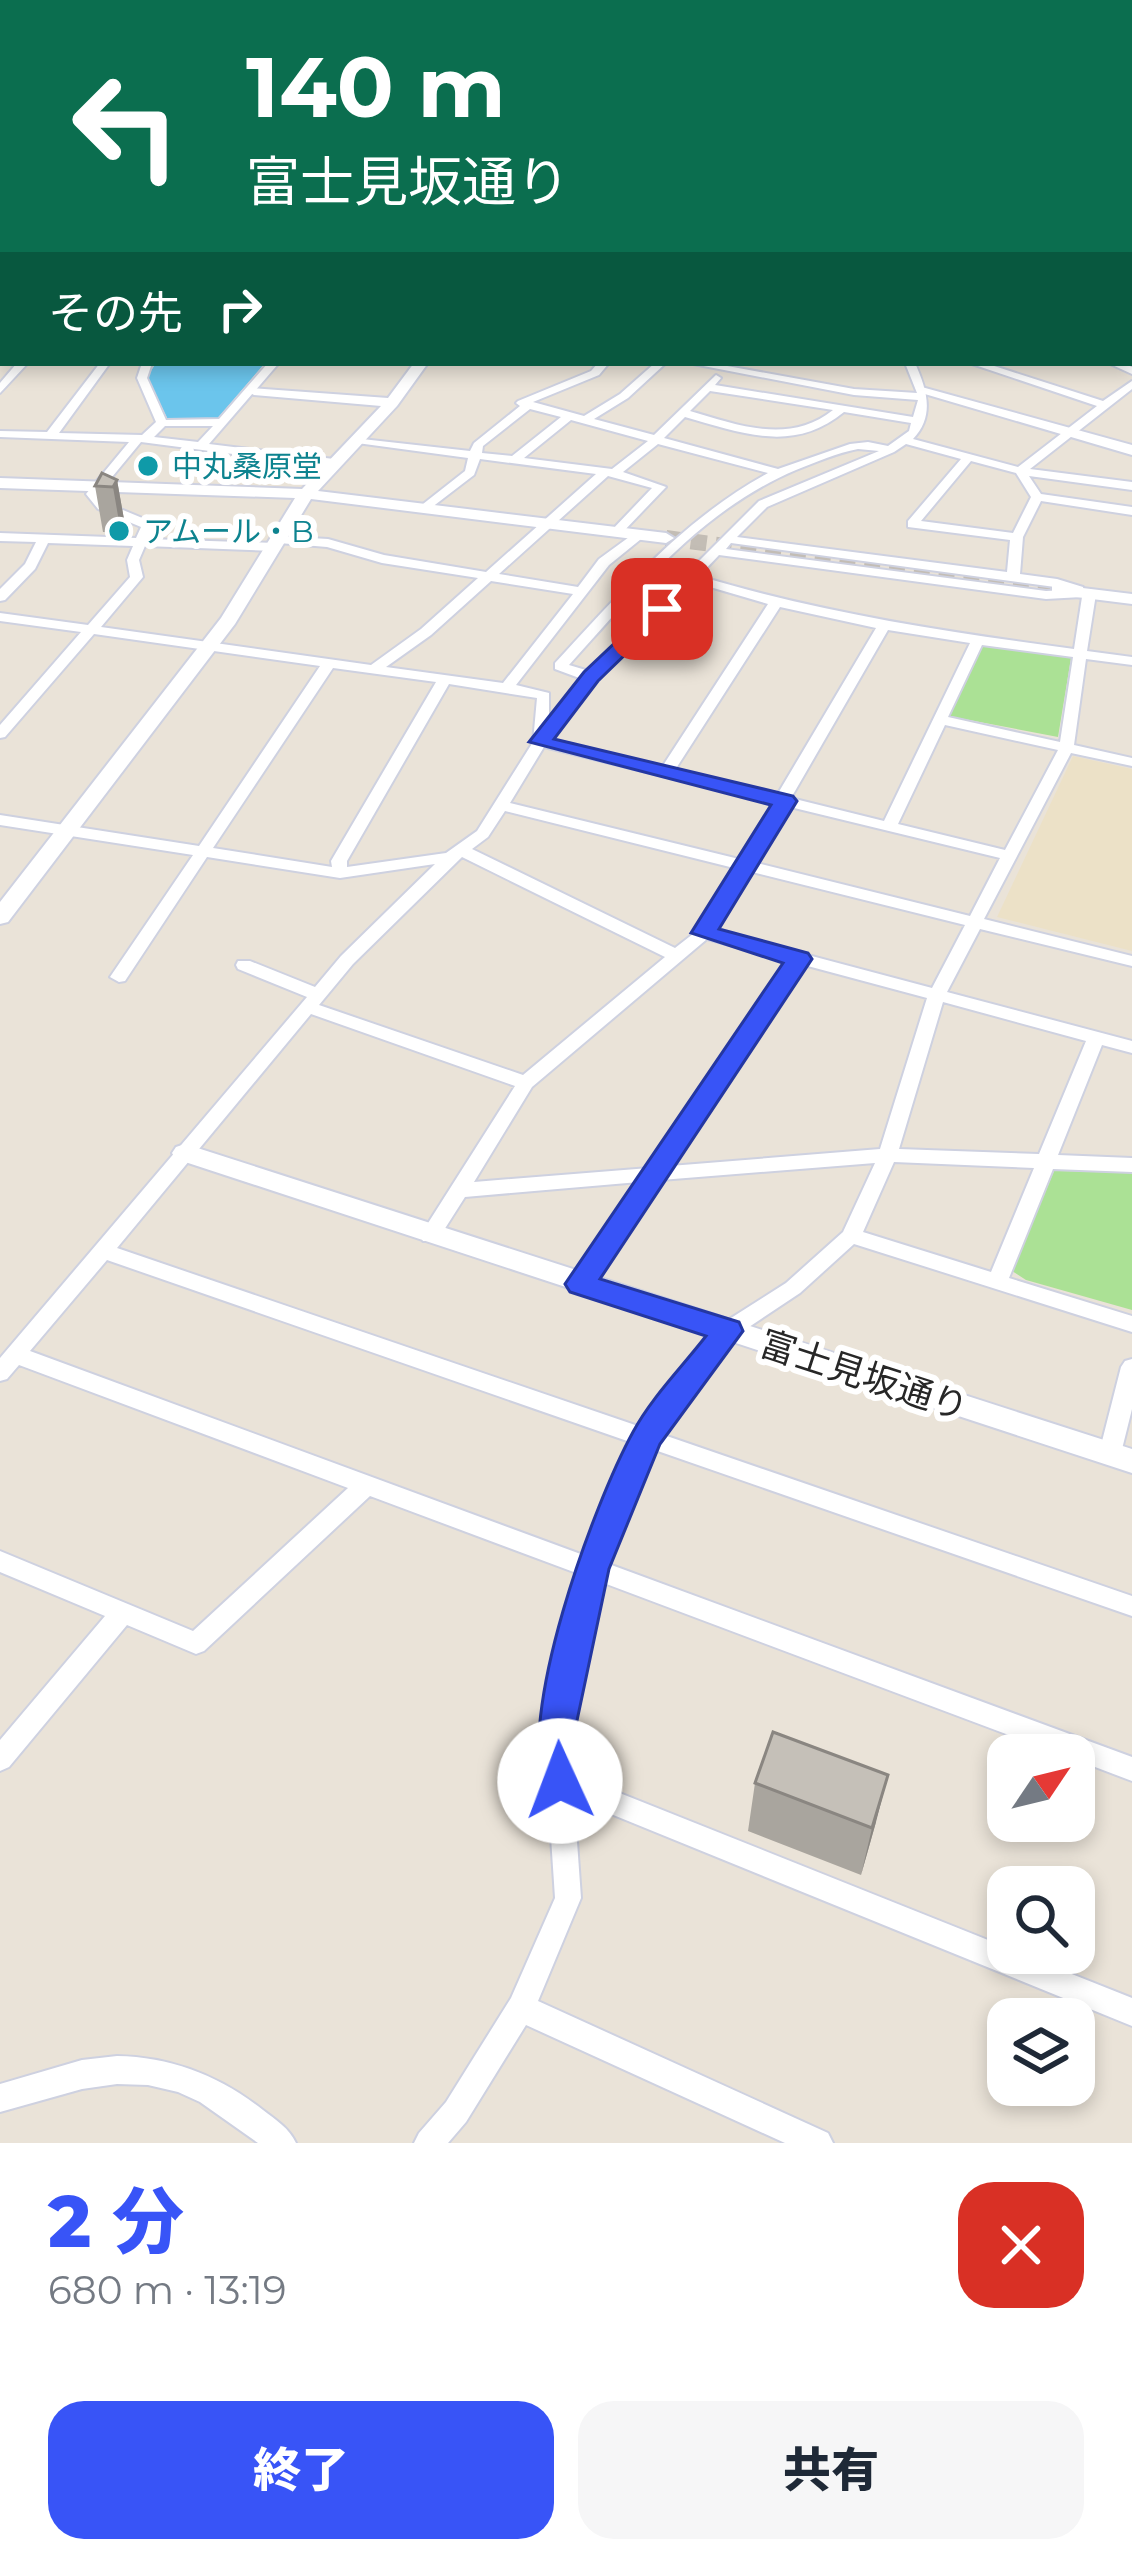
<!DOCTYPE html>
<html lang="ja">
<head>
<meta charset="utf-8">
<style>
	body { margin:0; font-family:Montserrat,"Noto Sans JP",sans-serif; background:#f6f6f7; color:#1f2937; height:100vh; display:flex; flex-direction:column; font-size:45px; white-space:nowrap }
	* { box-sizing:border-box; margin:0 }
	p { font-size:39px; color:#747a83 }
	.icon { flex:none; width:66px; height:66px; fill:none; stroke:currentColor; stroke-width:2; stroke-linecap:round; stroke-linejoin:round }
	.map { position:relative; height:2143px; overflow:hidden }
	.details { display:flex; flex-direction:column; background:#fff; flex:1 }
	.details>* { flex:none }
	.hud { position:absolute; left:0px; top:0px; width:1134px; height:366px; box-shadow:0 6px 18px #0003; background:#0b6e4f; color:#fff; overflow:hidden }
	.needle { width:78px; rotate:55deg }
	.buttons { position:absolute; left:987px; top:1734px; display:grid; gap:24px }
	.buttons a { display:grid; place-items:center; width:108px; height:108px; border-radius:24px; background:#fff; box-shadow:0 6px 18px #0003; font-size:60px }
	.pin { position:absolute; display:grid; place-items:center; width:102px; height:102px; color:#fff; margin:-51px; border-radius:24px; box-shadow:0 6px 18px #0006 }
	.me { position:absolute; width:132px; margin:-66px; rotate:358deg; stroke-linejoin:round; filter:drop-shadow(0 0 9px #0008) }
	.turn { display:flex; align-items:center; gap:42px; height:252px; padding:0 48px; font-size:54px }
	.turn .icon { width:156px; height:156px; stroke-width:2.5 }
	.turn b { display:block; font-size:84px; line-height:102px }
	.then { display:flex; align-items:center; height:114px; padding:0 48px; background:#0003; gap:24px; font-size:45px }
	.round { display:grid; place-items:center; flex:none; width:126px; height:126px; border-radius:36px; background:#f6f6f7 }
	.headline { display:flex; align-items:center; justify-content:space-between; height:204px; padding:0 48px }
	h1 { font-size:72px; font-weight:800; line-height:90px; color:#3854f7 }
	.primary-button { display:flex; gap:24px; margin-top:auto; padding:24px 48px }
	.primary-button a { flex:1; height:138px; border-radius:36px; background:#3854f7; color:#fff; font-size:48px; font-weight:800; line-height:138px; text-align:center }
	.primary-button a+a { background:#f6f6f7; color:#1f2937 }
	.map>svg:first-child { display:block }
</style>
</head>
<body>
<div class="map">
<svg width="1132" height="2143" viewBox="0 0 1132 2143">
	<rect width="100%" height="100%" fill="#eae3d8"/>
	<!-- education -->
	<path fill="#ece1c7" d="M 1073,756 L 1132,769 L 1132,951 L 997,917 Z"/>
	<!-- green -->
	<path fill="#abe195" d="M 988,644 L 1071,658 L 1058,737 L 948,716 L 981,647 Z
		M 1054,1171 L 1132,1172 L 1132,1310 L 1026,1280 L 1012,1271 Z"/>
	<!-- water -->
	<path fill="#6bc5ec" d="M 156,363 L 265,363 L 217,419 L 168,420 L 147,377 Z"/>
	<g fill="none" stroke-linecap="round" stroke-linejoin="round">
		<!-- stream -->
		<path stroke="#6bc5ec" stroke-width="3" d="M 496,3 L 500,0"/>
		<!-- tertiary-tunnel -->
		<path stroke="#c3bdb5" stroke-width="16" stroke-dasharray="16 9" stroke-linecap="butt" d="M 666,538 L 1058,590"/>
		<!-- minor casing -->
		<g stroke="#ced1e0" stroke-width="4">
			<path id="minor" d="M 198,0 L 213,0 L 213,1 L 209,3 Z
				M 3,11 L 3,15 L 0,16 L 0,12 Z
				M 0,52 L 3,52 L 3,56 L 0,56 Z
				M 0,82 L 3,82 L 3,86 L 0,86 Z
				M 0,98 L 3,98 L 3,103 L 0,103 Z
				M 1131,180 L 1132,180 L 1132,186 L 1131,186 Z
				M 0,192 L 3,193 L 3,199 L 0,198 Z
				M 1131,210 L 1132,210 L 1132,216 L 1131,216 Z
				M 1131,252 L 1132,252 L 1132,258 L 1131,258 Z
				M 0,262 L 3,262 L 3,268 L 0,268 Z
				M 3,277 L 3,285 L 0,286 L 0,278 Z
				M 1131,320 L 1132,320 L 1132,326 L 1131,326 Z
				M 0,357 L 3,357 L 4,363 L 0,363 Z
				M 17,363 L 28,363 L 0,393 L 0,383 Z
				M 100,363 L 110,363 L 59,433 L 142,435 L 156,422 L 137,378 L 142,363 L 152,363 L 147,378 L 166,420 L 219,419 L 268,363 L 279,363 L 209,444 L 334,459 L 340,463 L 334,467 L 141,442 L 98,494 L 106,503 L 152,522 L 154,525 L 148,539 L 275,543 L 281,547 L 275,551 L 145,546 L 139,560 L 143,577 L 101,627 L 371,665 L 421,629 L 478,578 L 382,563 L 327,547 L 279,543 L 275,542 L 275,536 L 328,539 L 384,555 L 486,572 L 596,474 L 480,459 L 474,475 L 427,511 L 423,510 L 423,504 L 465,471 L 468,458 L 357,443 L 351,440 L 353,438 L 470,451 L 474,443 L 520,406 L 516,403 L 518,401 L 591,371 L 598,363 L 609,363 L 599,375 L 533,402 L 584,416 L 620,394 L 655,363 L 666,363 L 628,398 L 594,419 L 654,435 L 716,375 L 721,378 L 715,385 L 913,417 L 918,400 L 854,395 L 688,363 L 711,363 L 854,389 L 917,393 L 905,363 L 915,363 C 927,390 935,416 913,439 L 1018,467 L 1097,406 L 969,363 L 985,363 L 1103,401 L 1132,381 L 1132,389 L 1030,469 L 1132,482 L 1132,490 L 1029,476 L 1041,494 L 1132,507 L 1132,515 L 1041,501 L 1023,537 L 1020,574 L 1057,579 L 1083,587 L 1084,593 L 1089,590 L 1096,594 L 1087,651 L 1132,657 L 1132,665 L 1086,659 L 1074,745 L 1132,758 L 1132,766 L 1071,753 L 984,919 L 1132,956 L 1132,966 L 980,929 L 947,992 L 1132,1041 L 1132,1053 L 1102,1045 L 1058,1155 L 1132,1158 L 1132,1172 L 1053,1169 L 1009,1278 L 1132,1316 L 1132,1332 L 854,1244 L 800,1293 L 734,1337 L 661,1434 L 1132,1596 L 1132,1616 L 652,1449 L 606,1563 L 1132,1757 L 1132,1781 L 1074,1759 L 1074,1755 L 1062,1755 L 601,1582 L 568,1730 L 572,1774 L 1008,1948 L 1008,1953 L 1019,1953 L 1132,1998 L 1132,2026 L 574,1799 L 581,1898 L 538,2001 L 828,2133 L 833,2143 L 785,2143 L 526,2025 L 466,2122 L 448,2143 L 414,2143 L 419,2133 L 446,2102 L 511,1998 L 555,1898 L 544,1730 L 579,1574 L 370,1496 L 204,1651 L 196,1654 L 127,1625 L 9,1767 L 0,1771 L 0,1740 L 105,1616 L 0,1572 L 0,1551 L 193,1631 L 348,1488 L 19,1365 L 7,1379 L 0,1381 L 0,1358 L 307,997 L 238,969 L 236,965 L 238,961 L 250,961 L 315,987 L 341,956 L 435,864 L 340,878 L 207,857 L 125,981 L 119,982 L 110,977 L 193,855 L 0,825 L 0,815 L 199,846 L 320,666 L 94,634 L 5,737 L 0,738 L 0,725 L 81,632 L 0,621 L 0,613 L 88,625 L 130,577 L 127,560 L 133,546 L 48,543 L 35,569 L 5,600 L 0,601 L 0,589 L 25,564 L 36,542 L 0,541 L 0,533 L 136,538 L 141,527 L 98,509 L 86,494 L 129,442 L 0,437 L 0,431 L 47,432 ZM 710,391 L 833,410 C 789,445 738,425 690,411 ZM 530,409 L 561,417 L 512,456 L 482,453 L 483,446 ZM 844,412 L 911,423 L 909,431 L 888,446 L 868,442 L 850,444 L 778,469 L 664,438 L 685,417 C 742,433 793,454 844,412 ZM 571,420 L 648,441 L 612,469 L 524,458 ZM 165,426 L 213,426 L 198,442 L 154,437 ZM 658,444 L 768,473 C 682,520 621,592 555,663 L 555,669 L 582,679 L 549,721 L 549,693 L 516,685 L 609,565 L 646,535 L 636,532 L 599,559 L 578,587 L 499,574 L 608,476 L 652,488 L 611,531 L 621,534 L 666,487 L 623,472 ZM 906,444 L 961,459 L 908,521 L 908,527 L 1010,540 L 1007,572 L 737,537 L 767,507 L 894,452 ZM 858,449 L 879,451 L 759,501 L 589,671 L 569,665 C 637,590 701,510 796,470 C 816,462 837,453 858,449 ZM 971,461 L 1016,473 L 1031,497 L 1013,533 L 921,521 ZM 731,543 L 1055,587 L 1066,590 L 1046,591 L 726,549 ZM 719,555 L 1046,599 L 1082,597 L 1074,649 C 947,632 822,613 699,576 ZM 491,581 L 573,594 L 503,683 L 386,667 L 431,635 ZM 693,582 L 768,604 L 662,767 L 549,740 L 596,680 ZM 780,607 L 876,628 L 777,795 L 675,770 ZM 888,630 L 970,643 L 884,821 L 791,798 ZM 982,645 L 1073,657 L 1060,742 L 948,717 ZM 333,668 L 436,682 L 331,861 L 332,867 L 213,848 ZM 449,684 L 537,698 L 533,742 L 477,831 L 446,853 L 347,867 L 347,861 ZM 945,725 L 1058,750 L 1005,850 L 898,824 ZM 544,747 L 773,803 L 739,859 L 510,803 ZM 786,806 L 1000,858 L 970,916 L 753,862 ZM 505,811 L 734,868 L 698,930 L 675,948 L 472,849 L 488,837 ZM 462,857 L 665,957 L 523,1075 L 319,1005 L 353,964 ZM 748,871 L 965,925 L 932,988 L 714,930 ZM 707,939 L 789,961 L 649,1168 L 474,1182 L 532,1087 ZM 804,965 L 927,998 L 880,1149 L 670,1166 ZM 943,1002 L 1086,1041 L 1039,1154 L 899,1149 ZM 311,1014 L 515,1086 L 423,1231 L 420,1236 L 423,1241 L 437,1241 L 465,1197 L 639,1182 L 571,1284 L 574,1289 L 581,1292 L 588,1289 L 661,1180 L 875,1163 L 843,1232 L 786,1283 L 720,1325 L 641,1427 L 117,1248 ZM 894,1162 L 1034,1168 L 991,1272 L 863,1232 ZM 107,1260 L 633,1443 L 586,1556 L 30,1351 Z
				M 1108,363 L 1122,363 L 1132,367 L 1132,374 Z
				M 1132,1359 L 1132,1409 L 1121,1453 L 1118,1459 L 1110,1462 L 1102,1459 L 1099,1453 L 1121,1367 L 1125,1361 Z
				M 117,2056 C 172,2057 220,2076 263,2110 C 276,2120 289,2128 296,2143 L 258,2143 L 200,2102 L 178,2092 L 148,2085 L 117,2084 L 82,2089 L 0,2112 L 0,2084 L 82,2060 Z"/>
		</g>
		<!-- tertiary casing -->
		<g stroke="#ced1e0" stroke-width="4">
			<path id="tertiary" d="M 1132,215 L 1132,223 L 1131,224 L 1131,216 Z
				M 0,224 L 3,225 L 3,233 L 0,232 Z
				M 414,363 L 428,363 L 397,406 L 318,491 L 666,533 L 674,538 L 666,543 L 311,499 L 235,624 L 8,922 L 0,924 L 0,902 L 221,618 L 295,498 L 0,488 L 0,478 L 302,489 L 381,406 L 254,395 L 247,391 L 249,388 L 388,398 Z
				M 918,386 L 1132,445 L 1132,455 L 918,392 Z
				M 1058,585 L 1132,594 L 1132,604 L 1052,594 L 1052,586 Z
				M 185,1144 L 1132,1449 L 1132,1473 L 176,1159 L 172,1153 L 176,1147 Z"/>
		</g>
		<!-- primary casing -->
		<g stroke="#c3c3c3" stroke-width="4">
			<path id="primary" d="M 276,0 L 273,3 L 257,3 L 260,0 Z
				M 3,128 L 3,137 L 0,138 L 0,129 Z"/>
		</g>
		<!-- trunk casing -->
		<g stroke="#c3c3c3" stroke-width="5">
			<path id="trunk" d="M 442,0 L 458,0 L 460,3 L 444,3 Z
				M 1131,309 L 1132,309 L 1132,321 L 1131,321 Z"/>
		</g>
		<!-- minor -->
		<use href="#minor" fill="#fff" fill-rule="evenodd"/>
		<!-- tertiary -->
		<use href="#tertiary" fill="#fff" fill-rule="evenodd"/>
		<!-- primary -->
		<use href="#primary" fill="#eed159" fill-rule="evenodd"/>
		<!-- trunk -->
		<use href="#trunk" fill="#f5ba56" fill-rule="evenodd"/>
	</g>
	<!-- wall -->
	<path fill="#a9a59e" d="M 117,480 L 125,525 L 121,533 L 103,532 L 95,486 Z
		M 755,1783 L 876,1822 L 861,1875 L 748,1831 Z"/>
	<!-- shaded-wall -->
	<path fill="#8a8681" d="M 117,480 L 125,525 L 121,533 L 113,487 Z
		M 888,1775 L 876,1822 L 861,1875 L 872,1828 Z"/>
	<!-- building -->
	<path fill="#c5c0b8" stroke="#8a8681" stroke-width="3" d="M 102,473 L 117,480 L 113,487 L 95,486 Z
		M 773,1732 L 888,1775 L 872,1828 L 755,1783 Z"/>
	<!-- route -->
	<path fill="#3854f7" stroke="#2437a1" stroke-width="3" d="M 655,605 L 672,609 L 598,681 L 554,739 L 793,796 L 797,801 L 719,929 L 808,953 L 812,959 L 600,1279 L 739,1322 L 743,1331 L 660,1444 L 609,1569 L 575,1730 L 579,1781 L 573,1794 L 560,1800 L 546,1794 C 514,1719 594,1503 633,1432 C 651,1398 682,1367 706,1336 L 570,1292 L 565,1284 L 783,963 L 691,933 L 771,805 L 529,742 L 584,672 Z"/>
	<!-- markers -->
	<g fill="#0f9aa8" stroke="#fff" stroke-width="4.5">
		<circle cx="148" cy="466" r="12"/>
		<circle cx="119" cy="531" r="12"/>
	</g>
	<g text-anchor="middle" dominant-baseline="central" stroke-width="12" stroke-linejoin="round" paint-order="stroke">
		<!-- far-culture labels -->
		<g font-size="30" fill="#0d838f" stroke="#fff" text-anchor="start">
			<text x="172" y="466">中丸桑原堂</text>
			<text x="143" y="531">アムール・B</text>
		</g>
		<!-- street labels -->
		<g font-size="36" fill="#272727" stroke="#fff">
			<text transform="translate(864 1375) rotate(18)">富士見坂通り</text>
		</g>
	</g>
</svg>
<div class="buttons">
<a><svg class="needle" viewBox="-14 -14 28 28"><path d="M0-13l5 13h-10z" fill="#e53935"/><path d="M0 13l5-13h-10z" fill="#747a83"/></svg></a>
<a><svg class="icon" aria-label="search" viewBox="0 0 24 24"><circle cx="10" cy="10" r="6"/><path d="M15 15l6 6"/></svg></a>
<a><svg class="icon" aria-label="layers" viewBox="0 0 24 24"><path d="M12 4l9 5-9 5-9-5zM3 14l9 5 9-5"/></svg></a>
</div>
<div class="pin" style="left:662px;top:609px;background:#d93025"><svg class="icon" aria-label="arrive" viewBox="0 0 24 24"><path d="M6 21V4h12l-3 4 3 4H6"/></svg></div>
<svg class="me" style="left:560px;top:1781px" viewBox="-20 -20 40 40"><circle r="19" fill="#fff"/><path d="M0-13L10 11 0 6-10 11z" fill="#3854f7"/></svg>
<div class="hud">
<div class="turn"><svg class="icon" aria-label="left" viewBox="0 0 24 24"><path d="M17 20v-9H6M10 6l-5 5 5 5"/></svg><div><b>140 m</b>富士見坂通り</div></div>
<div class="then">その先<svg class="icon" aria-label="right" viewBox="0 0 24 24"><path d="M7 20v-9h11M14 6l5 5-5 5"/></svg></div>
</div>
</div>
<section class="details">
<div class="headline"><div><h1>2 分</h1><p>680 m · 13:19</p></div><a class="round" style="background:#d93025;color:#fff"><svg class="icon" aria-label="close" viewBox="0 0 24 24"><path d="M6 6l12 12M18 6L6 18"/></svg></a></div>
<div class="primary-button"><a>終了</a><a>共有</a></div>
</section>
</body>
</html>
